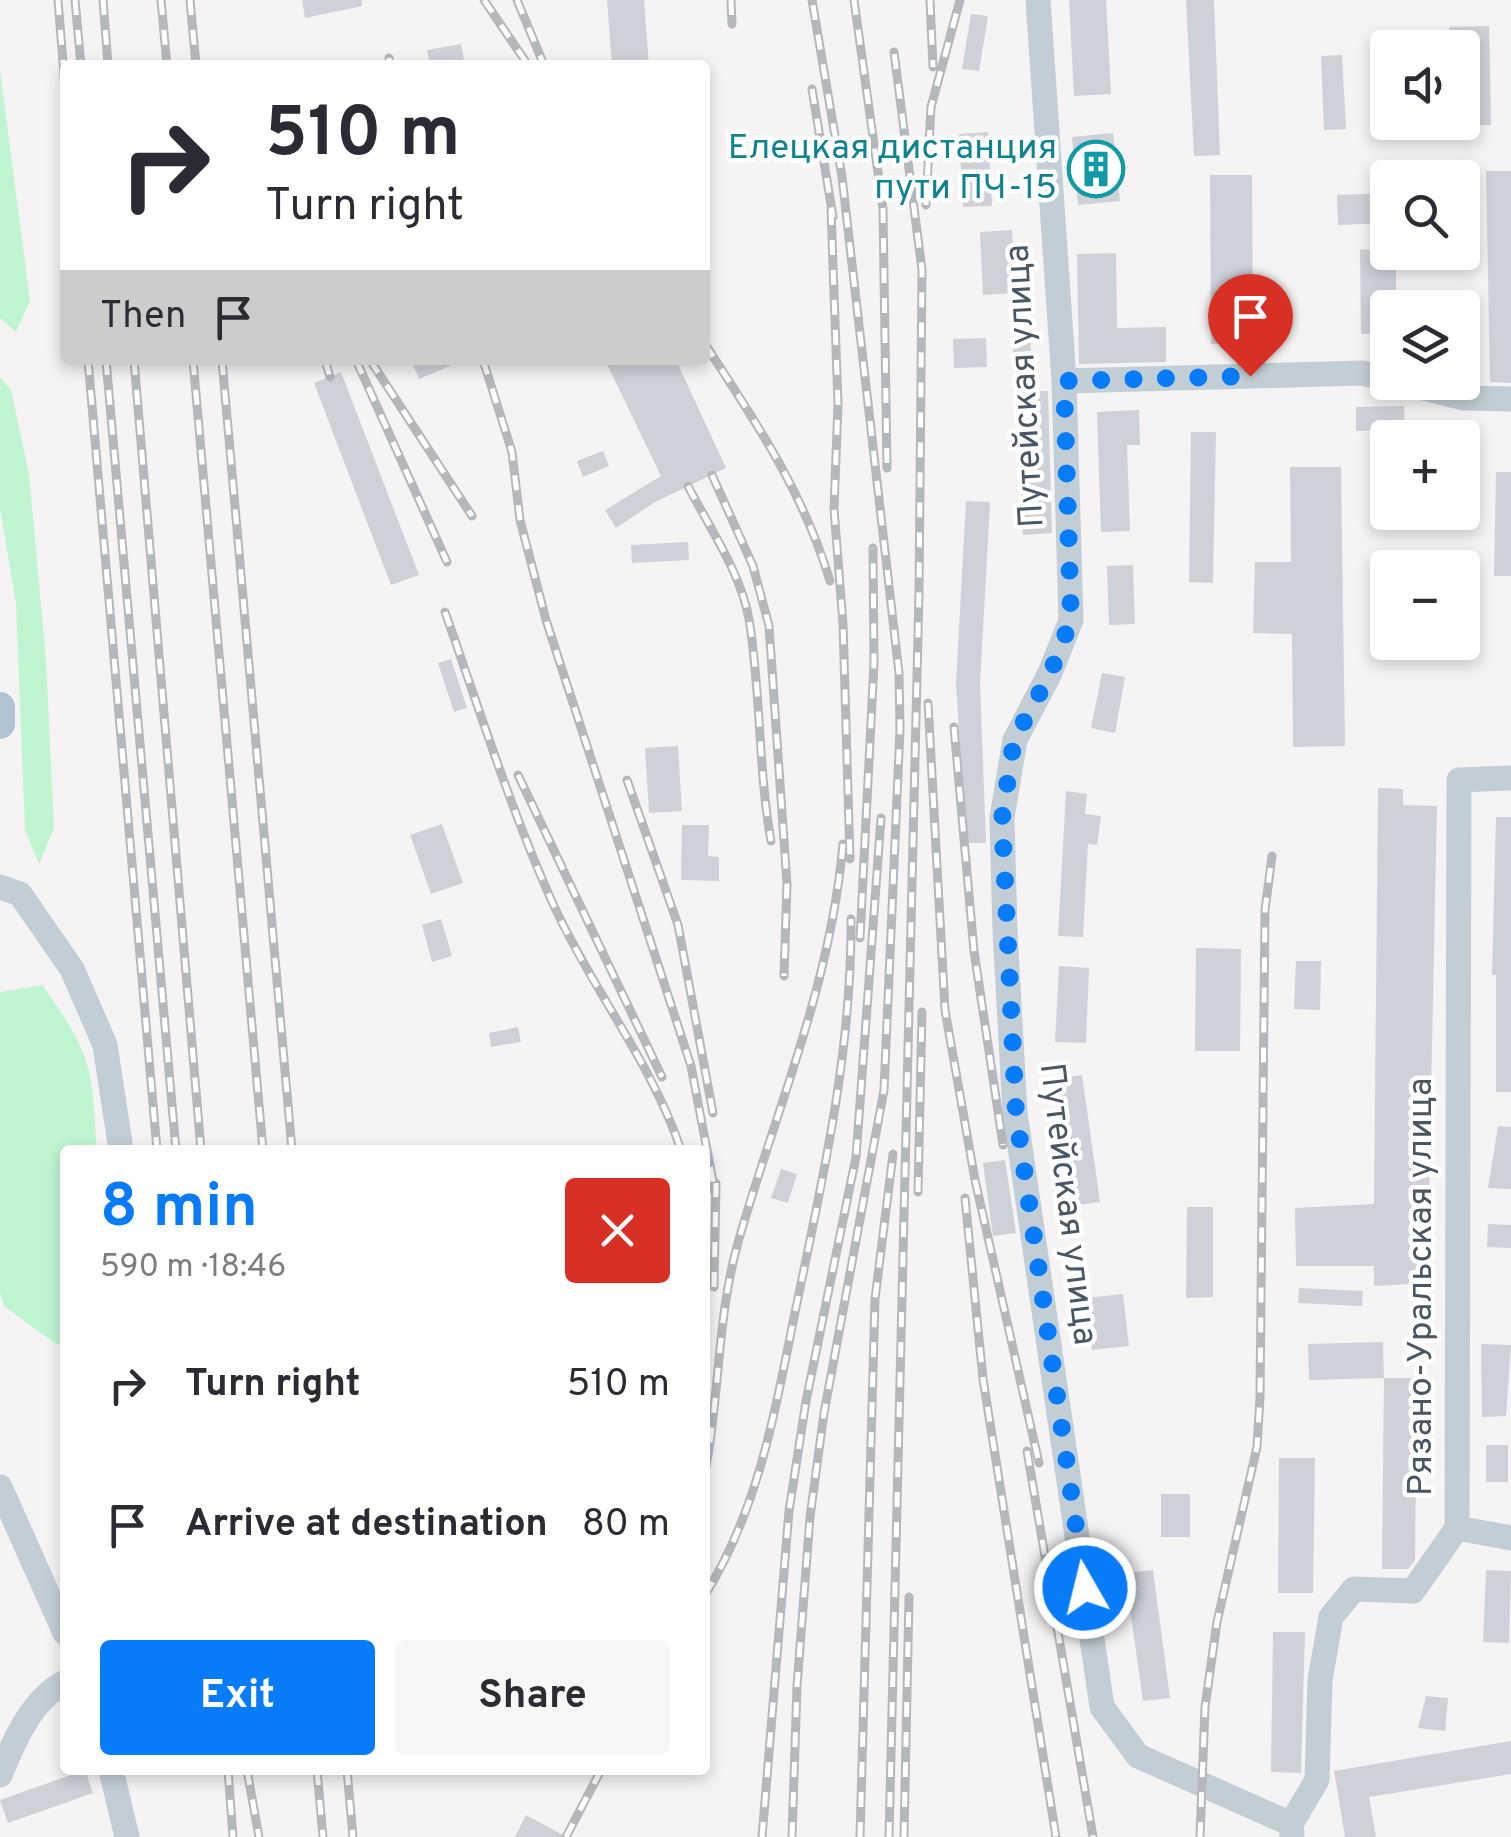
<!DOCTYPE html>
<html lang="en">
<head>
<meta charset="utf-8">
<style>
	body { margin:0; font-family:Overpass,sans-serif; background:#f7f7f7; color:#2b2b33; height:100vh; display:flex; flex-direction:column; font-size:38px; white-space:nowrap }
	* { box-sizing:border-box; margin:0 }
	p { font-size:32px; color:#7c7c81 }
	.icon { flex:none; width:55px; height:55px; fill:none; stroke:currentColor; stroke-width:2; stroke-linecap:round; stroke-linejoin:round }
	.map { position:relative; flex:1; overflow:hidden }
	.drawer { position:absolute; left:60px; top:1145px; width:650px; height:630px; display:flex; flex-direction:column; background:#fff; border-radius:10px; box-shadow:0 5px 15px #0003 }
	.drawer>* { flex:none }
	.hud { position:absolute; left:60px; top:60px; width:650px; height:305px; border-radius:10px; box-shadow:0 5px 15px #0003; background:#fff; color:#2b2b33; overflow:hidden }
	.tools { position:absolute; left:1370px; top:30px; display:grid; gap:20px }
	.tools a { display:grid; place-items:center; width:110px; height:110px; border-radius:10px; background:#fff; box-shadow:0 5px 15px #0003; font-size:50px }
	.pin { position:absolute; display:grid; place-items:center; width:85px; height:85px; color:#fff; margin:-102px -42px; border-radius:50% 50% 50% 0; rotate:-45deg; box-shadow:0 0 10px #0007 }
	.pin .icon { rotate:45deg }
	.me { position:absolute; width:110px; margin:-55px; rotate:352deg; stroke-linejoin:round; filter:drop-shadow(0 0 8px #0008) }
	.turn { display:flex; align-items:center; gap:35px; height:210px; padding:0 40px; font-size:45px }
	.turn .icon { width:130px; height:130px; stroke-width:2.5 }
	.turn b { display:block; font-size:70px; line-height:85px }
	.then { display:flex; align-items:center; height:95px; padding:0 40px; background:#0003; gap:20px; font-size:38px }
	.round { display:grid; place-items:center; flex:none; width:105px; height:105px; border-radius:10px; background:#f7f7f7 }
	.overview { display:flex; align-items:center; justify-content:space-between; height:170px; padding:0 40px }
	h1 { font-size:60px; font-weight:700; line-height:75px; color:#087bf9 }
	.primary-button { display:flex; gap:20px; margin-top:auto; padding:20px 40px }
	.primary-button a { flex:1; height:115px; border-radius:10px; background:#087bf9; color:#fff; font-size:40px; font-weight:700; line-height:115px; text-align:center }
	.primary-button a+a { background:#f7f7f7; color:#2b2b33 }
	ul { padding:0; list-style:none }
	li { display:flex; align-items:center; gap:30px; height:140px; padding:0 40px }
	li div { flex:1 }
	li b { display:block; font-size:38px }
	li em { font-style:normal }
	.map>svg:first-child { display:block }
</style>
</head>
<body>
<div class="map">
<svg width="1511" height="1837" viewBox="0 0 1511 1837">
	<rect width="100%" height="100%" fill="#f5f3f3"/>
	<!-- green -->
	<path fill="#bff5d1" d="M 0,70 L 30,301 L 16,332 L 0,318 Z
		M 0,377 L 11,390 L 29,474 L 46,660 L 54,828 L 39,864 L 25,830 L 16,604 L 0,508 Z
		M 42,985 C 92,1054 92,1067 97,1150 L 65,1150 L 65,1343 L 56,1344 L 4,1306 L 0,1292 L 0,992 Z"/>
	<!-- building -->
	<path fill="#ced2d8" d="M 302,0 L 362,0 L 362,6 L 305,18 Z
		M 607,0 L 644,0 L 649,65 L 612,65 Z
		M 1069,0 L 1106,0 L 1111,94 L 1074,96 Z
		M 1186,0 L 1214,0 L 1220,155 L 1194,156 Z
		M 971,14 L 988,16 L 979,71 L 962,69 Z
		M 1489,26 L 1491,125 L 1462,125 L 1462,48 L 1449,48 L 1449,27 Z
		M 461,44 L 465,65 L 430,65 L 427,50 Z
		M 1342,55 L 1346,129 L 1324,130 L 1321,56 Z
		M 988,132 L 992,206 L 963,207 L 959,134 Z
		M 1113,133 L 1120,201 L 1078,205 L 1072,137 Z
		M 1486,171 L 1511,171 L 1511,383 L 1490,382 Z
		M 1210,175 L 1252,175 L 1253,344 L 1211,344 Z
		M 1388,193 L 1388,223 L 1338,225 L 1337,195 Z
		M 1012,230 L 1015,293 L 983,295 L 980,232 Z
		M 1360,249 L 1396,252 L 1396,308 L 1388,308 L 1388,333 L 1361,334 Z
		M 1116,253 L 1117,328 L 1166,327 L 1166,362 L 1079,364 L 1077,254 Z
		M 1013,332 L 1030,332 L 1031,361 L 1013,361 Z
		M 986,338 L 987,367 L 954,368 L 953,339 Z
		M 411,360 L 464,360 L 419,379 Z
		M 605,360 L 676,360 L 726,468 L 655,502 L 616,528 L 605,510 L 661,476 Z
		M 341,372 L 419,575 L 391,585 L 314,383 Z
		M 1048,391 L 1052,533 L 1023,535 L 1016,392 Z
		M 1404,406 L 1405,430 L 1356,431 L 1356,407 Z
		M 1139,410 L 1140,445 L 1127,445 L 1130,531 L 1101,532 L 1097,412 Z
		M 1191,432 L 1216,432 L 1213,583 L 1189,582 Z
		M 603,451 L 609,466 L 583,477 L 577,461 Z
		M 1290,467 L 1341,467 L 1345,746 L 1293,747 L 1292,634 L 1253,633 L 1255,562 L 1291,562 Z
		M 1496,472 L 1511,472 L 1511,576 L 1494,576 Z
		M 966,501 L 990,502 L 980,683 L 986,843 L 966,843 L 956,683 Z
		M 688,542 L 689,560 L 632,563 L 631,545 Z
		M 1133,565 L 1135,624 L 1109,625 L 1107,566 Z
		M 451,659 L 467,708 L 454,712 L 438,663 Z
		M 1102,673 L 1125,677 L 1115,733 L 1091,728 Z
		M 678,746 L 682,811 L 649,813 L 645,748 Z
		M 1378,788 L 1403,789 L 1403,805 L 1437,806 L 1427,1286 L 1411,1288 L 1411,1284 L 1374,1286 L 1374,1266 L 1296,1266 L 1295,1208 L 1374,1204 Z
		M 1066,791 L 1087,794 L 1085,814 L 1101,816 L 1097,845 L 1088,844 L 1083,937 L 1058,936 Z
		M 1496,817 L 1511,817 L 1511,1092 L 1496,1092 L 1496,975 L 1492,975 Z
		M 442,824 L 463,883 L 431,894 L 410,835 Z
		M 682,825 L 709,825 L 708,856 L 719,857 L 719,881 L 681,880 Z
		M 441,919 L 452,956 L 432,962 L 422,925 Z
		M 1196,948 L 1241,949 L 1240,1051 L 1195,1051 Z
		M 1296,961 L 1321,961 L 1320,1010 L 1294,1009 Z
		M 1059,966 L 1089,968 L 1086,1043 L 1055,1042 Z
		M 518,1027 L 521,1042 L 491,1047 L 489,1033 Z
		M 1082,1075 L 1100,1202 L 1071,1206 L 1052,1079 Z
		M 1498,1126 L 1511,1127 L 1511,1189 L 1488,1188 Z
		M 1005,1160 L 1016,1233 L 993,1236 L 983,1163 Z
		M 781,1169 L 797,1174 L 788,1203 L 771,1198 Z
		M 1187,1207 L 1213,1207 L 1213,1297 L 1186,1298 Z
		M 1488,1224 L 1511,1225 L 1511,1248 L 1487,1247 Z
		M 1299,1288 L 1363,1291 L 1362,1306 L 1298,1303 Z
		M 1123,1294 L 1129,1346 L 1092,1350 L 1086,1298 Z
		M 1383,1342 L 1384,1378 L 1309,1380 L 1308,1344 Z
		M 1481,1344 L 1511,1345 L 1506,1416 L 1482,1417 Z
		M 1384,1378 L 1417,1378 L 1415,1560 L 1408,1569 L 1382,1569 Z
		M 1486,1445 L 1508,1445 L 1508,1482 L 1486,1482 Z
		M 1279,1458 L 1315,1458 L 1313,1593 L 1278,1593 Z
		M 1161,1494 L 1190,1494 L 1190,1537 L 1161,1537 Z
		M 1153,1570 L 1170,1698 L 1143,1701 L 1125,1573 Z
		M 1486,1570 L 1511,1571 L 1509,1643 L 1483,1642 Z
		M 1273,1632 L 1305,1632 L 1301,1773 L 1271,1772 Z
		M 1426,1696 L 1448,1698 L 1445,1731 L 1418,1728 Z
		M 1511,1741 L 1511,1774 L 1369,1797 L 1376,1837 L 1345,1837 L 1334,1771 Z
		M 85,1770 L 93,1793 L 8,1823 L 0,1800 Z
		M 526,1815 L 567,1837 L 515,1837 Z"/>
	<g fill="none" stroke-linecap="round" stroke-linejoin="round">
		<!-- minor -->
		<path stroke="#c2ced5" stroke-width="25" d="M 1038,0 L 1064,381 L 1071,620 L 1050,673 L 1015,740 L 1002,817 L 1005,931 L 1015,1113 L 1102,1707 L 1138,1756 L 1291,1824 L 1292,1837
			M 1064,381 L 1362,373 L 1388,379
			M 1400,382 L 1464,398 L 1511,399
			M 0,887 L 20,894 L 72,969 L 105,1045 L 121,1150
			M 0,1487 L 65,1633
			M 1457,1528 L 1511,1538
			M 111,1770 L 127,1837
			M 0,1775 C 14,1741 31,1700 65,1682
			M 1291,1824 L 1317,1780 L 1320,1680 L 1331,1617 L 1354,1589 L 1413,1591 L 1457,1528 L 1459,780 L 1511,778"/>
		<!-- major -->
		<path stroke="#b0c3d3" stroke-width="30" d="M 0,707 L 0,724"/>
		<!-- rail casing -->
		<g stroke="#b4b8bd" stroke-width="9">
			<path id="rail" d="M 58,0 L 65,87
				M 75,0 L 81,65
				M 103,0 L 108,65
				M 161,0 L 167,65
				M 190,0 L 196,65
				M 484,0 L 528,65
				M 517,0 L 544,65
				M 731,0 L 732,24
				M 854,0 L 883,209 L 887,468
				M 930,0 L 933,67
				M 389,58 L 390,65
				M 812,89 L 833,217
				M 926,205 L 931,107 L 960,0
				M 831,210 L 838,404 L 834,509 L 843,624 L 850,859
				M 705,344 C 756,423 802,489 830,581
				M 88,360 L 157,1150
				M 106,360 L 176,1150
				M 134,360 L 201,1150
				M 193,360 L 263,1150
				M 222,360 L 292,1150
				M 325,360 L 330,377
				M 356,360 L 447,562
				M 370,360 L 472,516
				M 483,360 L 512,452 L 520,520 L 546,620 L 691,1066 L 716,1197
				M 712,475 L 753,566 L 769,626 L 787,884 L 784,976
				M 688,486 C 709,527 741,573 749,619 C 761,692 758,768 771,841
				M 445,612 C 480,711 511,811 554,906 C 592,989 652,1063 681,1150
				M 928,703 L 945,1010 L 975,1180 L 1039,1463
				M 954,727 L 974,951 L 1003,1145
				M 518,775 L 662,1077
				M 627,780 L 678,925 L 713,1113
				M 860,938 L 874,663 L 873,548
				M 918,1192 L 922,1012
				M 965,1198 L 983,1379 L 1056,1837
				M 714,1287 L 716,1183
				M 1027,1451 L 1093,1837
				M 705,1472 C 720,1395 717,1314 739,1239 C 778,1104 830,987 843,844
				M 705,1595 C 762,1503 776,1403 798,1298 C 824,1173 852,1048 851,919
				M 228,1770 L 233,1837
				M 247,1770 L 259,1837
				M 317,1770 L 323,1837
				M 347,1770 L 353,1837
				M 566,1837 L 601,1770
				M 762,1837 L 789,1511 L 806,1401 L 856,1157 L 881,818
				M 792,1837 L 797,1686 L 810,1517 L 824,1413 L 884,1090 L 900,729 L 899,673 L 842,177 L 812,0
				M 860,1837 L 875,1299 L 893,1154
				M 889,1837 L 919,593 L 922,270 L 894,52
				M 904,1837 L 909,1597
				M 1200,1837 L 1205,1707 L 1217,1622 L 1257,1447 L 1260,1397 L 1265,910 L 1272,856"/>
		</g>
		<!-- rail -->
		<use href="#rail" stroke="#fff" stroke-width="5" stroke-dasharray="15" stroke-linecap="butt"/>
	</g>
	<g fill="none" stroke-linecap="round" stroke-linejoin="round">
		<!-- route -->
		<path stroke="#087bf9" stroke-width="18" stroke-dasharray="0 32.4" d="M 1085,1588 L 1016,1113 L 1002,818 L 1014,740 L 1050,674 L 1071,620 L 1064,381 L 1250,376"/>
	</g>
	<!-- icons -->
	<defs>
		<g id="building-ring" transform="scale(2.875)"><circle r="9.5" fill="#fff" stroke="#0f9aa8" stroke-width="1.5"/><path d="M-4-6H4V6H1V3H-1V6H-4ZM-2.5-4.3h1.7v1.8h-1.7ZM.8-4.3h1.7v1.8H.8ZM-2.5-1h1.7V.8h-1.7ZM.8-1h1.7V.8H.8Z" fill="#0f9aa8"/></g>
	</defs>
	<g fill-rule="evenodd">
		<use href="#building-ring" x="1096" y="169"/>
	</g>
	<g text-anchor="middle" dominant-baseline="central" stroke-width="9" stroke-linejoin="round" paint-order="stroke">
		<!-- culture labels -->
		<g font-size="35" fill="#0d838f" stroke="#fff" text-anchor="end">
			<text x="1057" y="149">Елецкая дистанция<tspan x="1057" dy="40">пути ПЧ-15</tspan></text>
		</g>
		<!-- street labels -->
		<g font-size="35" fill="#485763" stroke="#fff">
			<text transform="translate(1026 386) rotate(-93)">Путейская улица</text>
			<text transform="translate(1067 1204) rotate(83)">Путейская улица</text>
			<text transform="translate(1422 1287) rotate(-90)">Рязано-Уральская улица</text>
		</g>
	</g>
</svg>
<div class="tools">
<a><svg class="icon" aria-label="sound" viewBox="0 0 24 24"><path d="M4 9h4l5-4v14l-5-4H4zM17 9q2 3 0 6"/></svg></a>
<a><svg class="icon" aria-label="search" viewBox="0 0 24 24"><circle cx="10" cy="10" r="6"/><path d="M15 15l6 6"/></svg></a>
<a><svg class="icon" aria-label="layers" viewBox="0 0 24 24"><path d="M12 4l9 5-9 5-9-5zM3 14l9 5 9-5"/></svg></a>
<a>+</a>
<a>−</a>
</div>
<div class="pin" style="left:1250px;top:376px;background:#d93025"><svg class="icon" aria-label="arrive" viewBox="0 0 24 24"><path d="M6 21V4h12l-3 4 3 4H6"/></svg></div>
<svg class="me" style="left:1085px;top:1588px" viewBox="-20 -20 40 40"><circle r="17" fill="#087bf9" stroke="#fff" stroke-width="3"/><path d="M0-11L8 9 0 5-8 9z" fill="#fff"/></svg>
<div class="hud">
<div class="turn"><svg class="icon" aria-label="right" viewBox="0 0 24 24"><path d="M7 20v-9h11M14 6l5 5-5 5"/></svg><div><b>510 m</b>Turn right</div></div>
<div class="then">Then<svg class="icon" aria-label="arrive" viewBox="0 0 24 24"><path d="M6 21V4h12l-3 4 3 4H6"/></svg></div>
</div>
<section class="drawer">
<div class="overview"><div><h1>8 min</h1><p>590 m · 18:46</p></div><a class="round" style="background:#d93025;color:#fff"><svg class="icon" aria-label="close" viewBox="0 0 24 24"><path d="M6 6l12 12M18 6L6 18"/></svg></a></div>
<ul>
<li><svg class="icon" aria-label="right" viewBox="0 0 24 24"><path d="M7 20v-9h11M14 6l5 5-5 5"/></svg><div><b>Turn right</b></div><em>510 m</em></li>
<li><svg class="icon" aria-label="arrive" viewBox="0 0 24 24"><path d="M6 21V4h12l-3 4 3 4H6"/></svg><div><b>Arrive at destination</b></div><em>80 m</em></li>
</ul>
<div class="primary-button"><a>Exit</a><a>Share</a></div>
</section>
</div>
</body>
</html>
